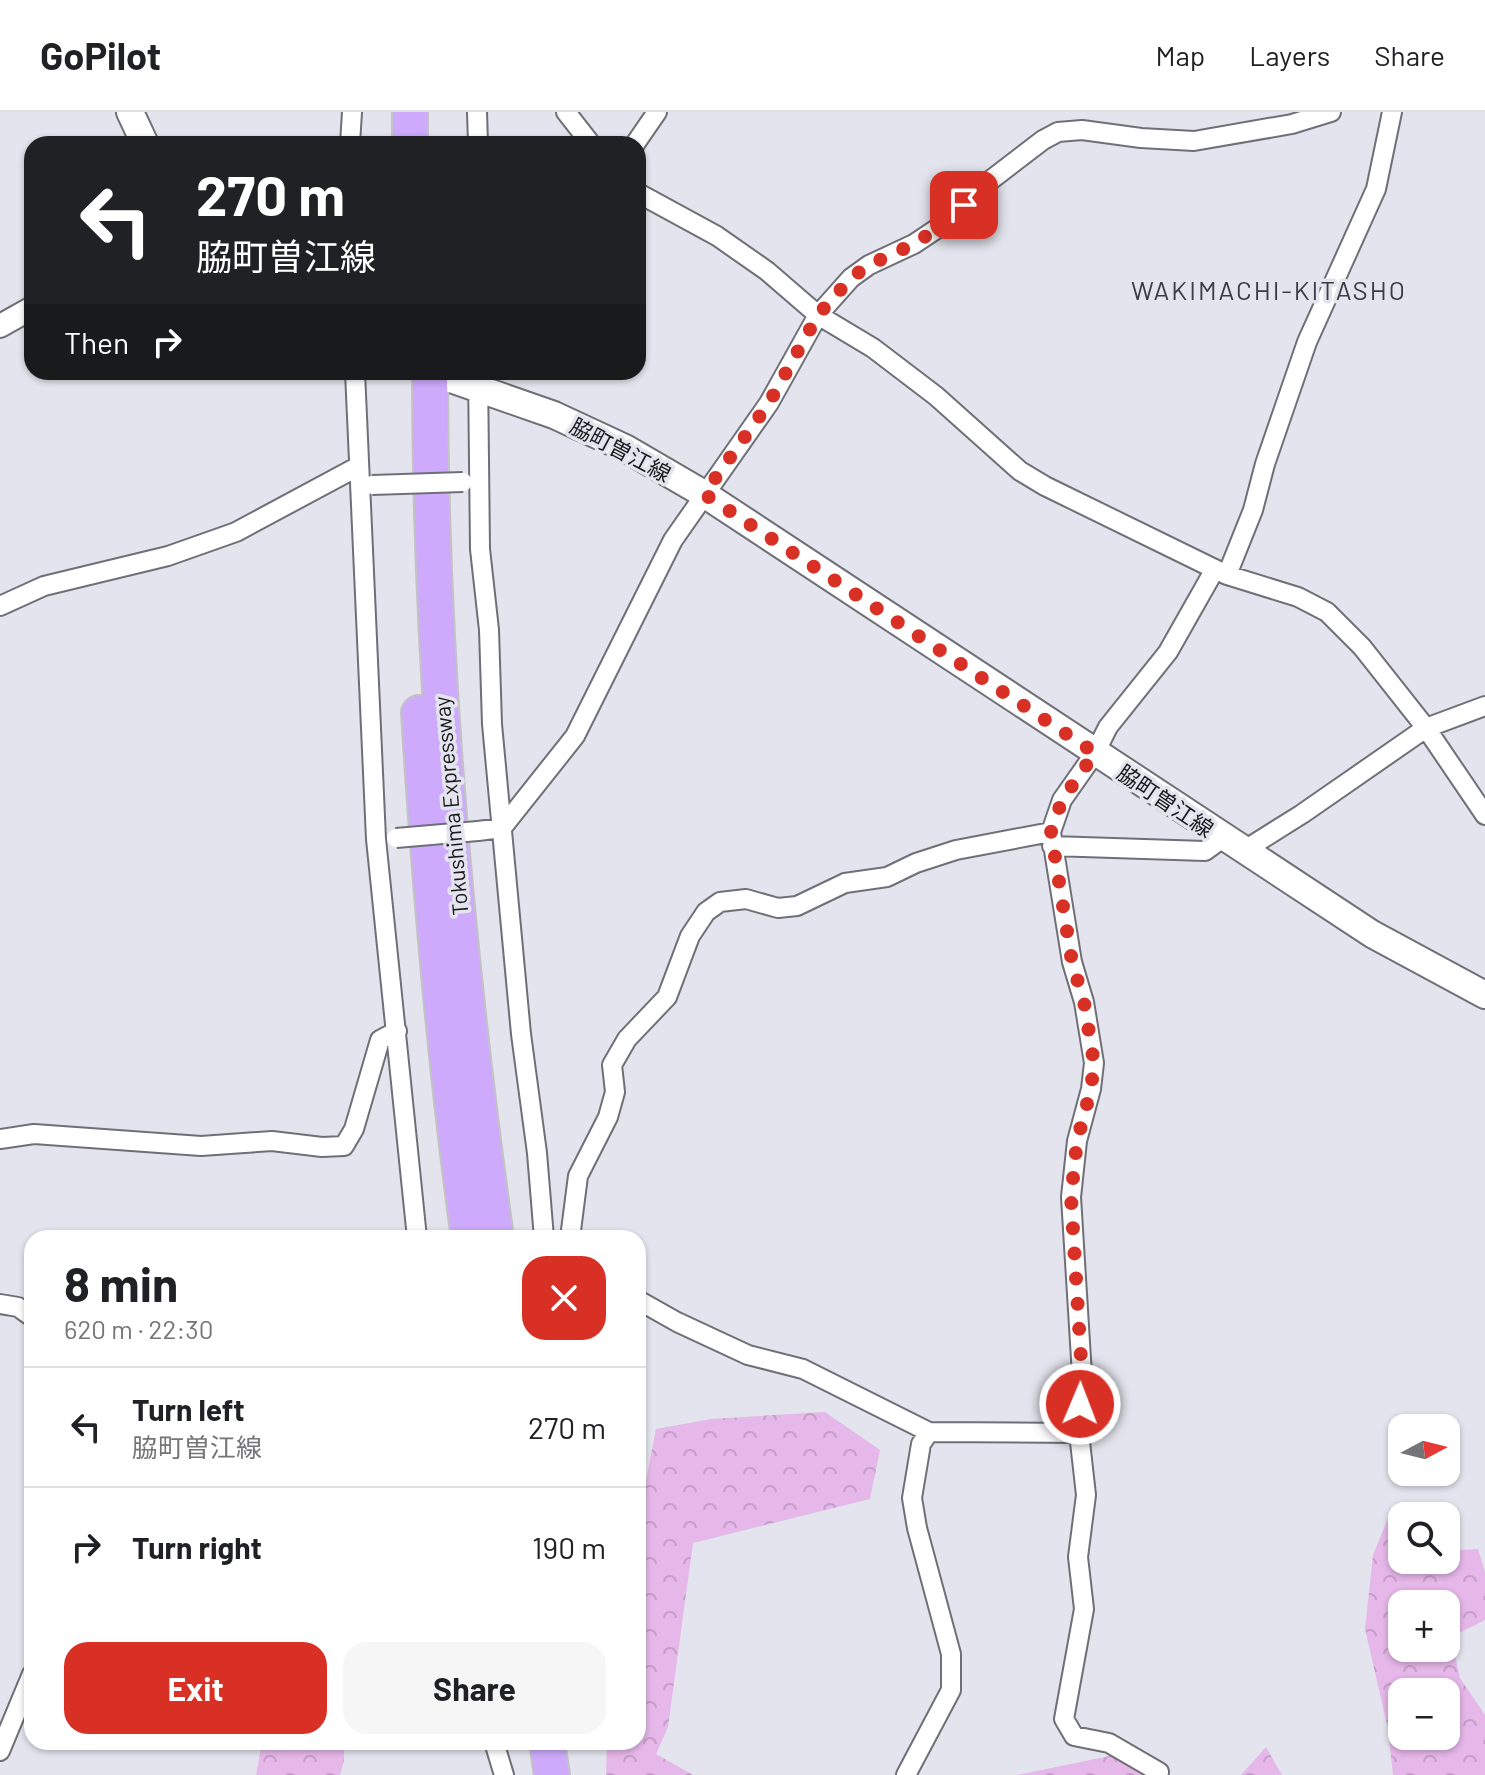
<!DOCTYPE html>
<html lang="en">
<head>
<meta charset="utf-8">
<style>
	body { margin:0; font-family:Barlow,"Noto Sans JP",sans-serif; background:#f6f6f6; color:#202124; height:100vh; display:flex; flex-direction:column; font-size:30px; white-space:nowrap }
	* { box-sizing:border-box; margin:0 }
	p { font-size:26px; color:#757577 }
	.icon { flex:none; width:44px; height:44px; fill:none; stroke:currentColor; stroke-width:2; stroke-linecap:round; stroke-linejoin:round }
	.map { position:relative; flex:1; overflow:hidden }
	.drawer { position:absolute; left:24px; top:1118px; width:622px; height:520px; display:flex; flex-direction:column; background:#fff; border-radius:24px; box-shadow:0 2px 6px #0004 }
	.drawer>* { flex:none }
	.hud { position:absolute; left:24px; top:24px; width:622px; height:244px; border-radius:24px; box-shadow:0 2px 6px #0004; background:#202124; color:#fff; overflow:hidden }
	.needle { width:52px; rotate:83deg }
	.buttons { position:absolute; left:1388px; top:1302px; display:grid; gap:16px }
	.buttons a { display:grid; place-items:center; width:72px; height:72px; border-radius:16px; background:#fff; box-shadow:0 2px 6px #0004; font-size:40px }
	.pin { position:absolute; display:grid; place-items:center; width:68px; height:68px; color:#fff; margin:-34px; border-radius:16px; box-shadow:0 4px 12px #0006 }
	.me { position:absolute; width:88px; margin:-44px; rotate:1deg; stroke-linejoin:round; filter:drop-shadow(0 0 6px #0008) }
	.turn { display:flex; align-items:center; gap:28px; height:168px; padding:0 40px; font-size:36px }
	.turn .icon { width:104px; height:104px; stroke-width:2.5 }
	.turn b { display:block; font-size:56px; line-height:68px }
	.then { display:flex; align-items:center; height:76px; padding:0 40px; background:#0003; gap:16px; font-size:30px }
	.round { display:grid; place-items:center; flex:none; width:84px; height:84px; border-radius:24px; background:#f6f6f6 }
	.overview { display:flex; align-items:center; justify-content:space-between; height:136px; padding:0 40px }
	h1 { font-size:48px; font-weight:700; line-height:60px }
	.cta { display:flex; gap:16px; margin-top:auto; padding:16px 40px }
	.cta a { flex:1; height:92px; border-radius:24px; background:#d93025; color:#fff; font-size:32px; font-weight:700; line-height:92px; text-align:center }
	.cta a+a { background:#f6f6f6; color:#202124 }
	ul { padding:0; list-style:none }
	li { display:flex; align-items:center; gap:24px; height:120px; padding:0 40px; border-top:2px solid #e0e0e0 }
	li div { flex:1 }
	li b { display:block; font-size:30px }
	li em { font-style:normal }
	header { display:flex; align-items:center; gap:48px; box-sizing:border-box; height:112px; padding:0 40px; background:#fff; border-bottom:2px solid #e0e0e0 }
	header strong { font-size:38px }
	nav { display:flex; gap:44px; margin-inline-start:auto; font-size:28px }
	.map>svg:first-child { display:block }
</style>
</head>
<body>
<header>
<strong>GoPilot</strong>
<nav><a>Map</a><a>Layers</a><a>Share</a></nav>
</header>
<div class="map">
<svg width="1485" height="1663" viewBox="0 0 1485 1663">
	<defs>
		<pattern id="forest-crowns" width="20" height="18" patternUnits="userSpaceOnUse" patternTransform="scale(2)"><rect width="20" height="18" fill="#e6b7e9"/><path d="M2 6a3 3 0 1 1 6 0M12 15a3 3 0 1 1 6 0" fill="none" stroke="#c59dc7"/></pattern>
	</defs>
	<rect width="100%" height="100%" fill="#e3e4ed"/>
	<!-- forest -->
	<path fill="url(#forest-crowns)" fill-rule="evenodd" d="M 825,1300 L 880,1338 L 870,1387 L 693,1431 L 668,1615 L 656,1642 L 693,1663 L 606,1663 L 607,1630 L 638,1630 L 638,1387 L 645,1373 L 656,1317 L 711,1307 Z
		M 1417,1401 L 1418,1404 L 1402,1404 L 1402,1448 L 1446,1448 L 1446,1439 L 1478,1437 L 1485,1460 L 1485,1508 L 1451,1525 L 1460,1566 L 1485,1603 L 1485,1663 L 1393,1663 L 1388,1617 L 1365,1517 L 1373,1443 L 1389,1404 ZM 1446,1492 L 1446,1536 L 1402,1536 L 1402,1492 ZM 1446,1580 L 1446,1624 L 1402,1624 L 1402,1580 Z
		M 262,1630 L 344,1630 L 344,1649 L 340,1663 L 256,1663 Z
		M 1266,1635 L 1282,1663 L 1241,1663 Z
		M 1129,1640 L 1153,1663 L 1017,1663 Z"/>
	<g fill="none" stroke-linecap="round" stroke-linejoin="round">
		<!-- minor casing -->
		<g stroke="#6f6f77" stroke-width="22">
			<path id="minor" d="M 477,0 L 478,32
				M 566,0 L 591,32
				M 350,32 L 352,0
				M 635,32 L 657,0
				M 638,81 L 717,124 L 767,159 L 818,203 L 873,236 L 936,284 L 1020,359 L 1045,374 L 1227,463 L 1298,485 L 1327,500 L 1362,535 L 1426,616 L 1485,703
				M 355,260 L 376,727 L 417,1126
				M 478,260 L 480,437 L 489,518 L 492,612 L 521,922 L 537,1041 L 544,1126
				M 1227,463 L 1253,398 L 1265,352 L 1307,230 L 1376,77 L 1392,0
				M 0,494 L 44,474 L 168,444 L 236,420 L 359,354
				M 478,719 L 502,716 L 575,624 L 673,428 L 769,291 L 818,203 L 851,166 L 869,153 L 914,132 L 944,112 L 983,74 L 1043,28 L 1058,20 L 1082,18 L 1141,26 L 1194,29 L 1292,12 L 1331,0
				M 1052,734 L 1205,739 L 1223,726
				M 1243,739 L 1302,702 L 1426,616 L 1485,594
				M 0,1027 L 34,1022 L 201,1034 L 272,1029 L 322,1035 L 344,1034 L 354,1017 L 380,928 L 397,919
				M 570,1126 L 578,1064 L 608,1005 L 615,980 L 612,953 L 627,927 L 667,885 L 690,824 L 706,800 L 720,790 L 746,787 L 778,796 L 797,794 L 845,771 L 887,765 L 916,751 L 956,738 L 1051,720
				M 638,1188 L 677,1210 L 748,1243 L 803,1257 L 929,1320 L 1079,1321
				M 0,1192 L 18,1195 L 32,1205
				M 494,1630 L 504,1663
				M 0,1639 L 32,1562
				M 1159,1660 L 1109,1631 L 1074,1624 L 1064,1607 L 1084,1497 L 1078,1445 L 1086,1383 L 1079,1321 L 1082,1263 L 1071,1085 L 1077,1029 L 1091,977 L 1094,951 L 1084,890 L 1072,850 L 1051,720 L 1062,688 L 1095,641 L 1108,615 L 1168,540 L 1215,457
				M 906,1663 L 951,1578 L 951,1542 L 917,1416 L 912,1386 L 921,1332 L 929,1320"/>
		</g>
		<!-- tertiary casing -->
		<g stroke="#6f6f77" stroke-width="26">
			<path id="tertiary" d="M 0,214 L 32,196"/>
		</g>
		<!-- secondary casing -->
		<g stroke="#6f6f77" stroke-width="30">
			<path id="secondary" d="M 130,0 L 145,32
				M 431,260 L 554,303 L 625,336 L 704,382 L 1372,822 L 1485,883"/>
		</g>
		<!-- motorway casing -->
		<g stroke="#c3c3c4" stroke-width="38">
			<path id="motorway" d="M 410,32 L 410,0
				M 430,260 C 430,549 456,840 496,1126
				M 419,601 C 430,777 445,952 469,1126
				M 547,1630 L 552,1663"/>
		</g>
		<!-- minor -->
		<use href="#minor" stroke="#fff" stroke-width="18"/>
		<!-- tertiary -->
		<use href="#tertiary" stroke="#fff" stroke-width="22"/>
		<!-- secondary -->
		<use href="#secondary" stroke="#fff" stroke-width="26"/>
		<!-- motorway -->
		<use href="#motorway" stroke="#cdaafb" stroke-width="34"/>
		<!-- minor-bridge casing -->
		<g stroke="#6f6f77" stroke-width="22" stroke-linecap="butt">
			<path id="minor-bridge" d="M 372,373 L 463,370
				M 396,726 L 478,719"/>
		</g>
		<!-- minor-bridge -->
		<use href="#minor-bridge" stroke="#fff" stroke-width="18"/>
	</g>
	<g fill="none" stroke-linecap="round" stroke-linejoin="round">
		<!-- route -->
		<path stroke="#d93025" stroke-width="14" stroke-dasharray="0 25.2" d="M 964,93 L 944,112 L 914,132 L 869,153 L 851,166 L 818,203 L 769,291 L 704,382 L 1095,641 L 1062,688 L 1051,720 L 1072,850 L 1084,890 L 1094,951 L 1091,977 L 1077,1029 L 1071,1085 L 1082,1263 L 1080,1292"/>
	</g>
	<g text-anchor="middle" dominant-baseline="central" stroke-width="7" stroke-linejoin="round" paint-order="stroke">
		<!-- street labels -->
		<g font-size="22" fill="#1a1a1d" stroke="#e3e4ed">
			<text transform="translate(621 337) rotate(28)">脇町曽江線</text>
			<text transform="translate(1166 688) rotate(34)">脇町曽江線</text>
			<text transform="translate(450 694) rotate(-95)">Tokushima Expressway</text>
		</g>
		<!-- quarter labels -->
		<g font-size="26" letter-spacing="2" fill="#3c3c43" stroke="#e3e4ed">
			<text x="1269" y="177">WAKIMACHI-KITASHO</text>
		</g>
	</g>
</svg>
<div class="buttons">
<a><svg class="needle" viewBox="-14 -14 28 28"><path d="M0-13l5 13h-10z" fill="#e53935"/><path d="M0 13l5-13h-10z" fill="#757577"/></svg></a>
<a><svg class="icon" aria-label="search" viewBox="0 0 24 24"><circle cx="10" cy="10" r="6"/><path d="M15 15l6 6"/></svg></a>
<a>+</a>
<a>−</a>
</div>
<div class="pin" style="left:964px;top:93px;background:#d93025"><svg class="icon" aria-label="arrive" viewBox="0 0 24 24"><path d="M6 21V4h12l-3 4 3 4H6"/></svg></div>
<svg class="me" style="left:1080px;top:1292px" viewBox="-20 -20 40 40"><circle r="17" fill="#d93025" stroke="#fff" stroke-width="3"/><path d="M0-11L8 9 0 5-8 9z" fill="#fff"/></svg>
<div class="hud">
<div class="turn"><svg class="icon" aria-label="left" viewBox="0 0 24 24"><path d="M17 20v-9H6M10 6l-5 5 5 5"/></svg><div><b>270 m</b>脇町曽江線</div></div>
<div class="then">Then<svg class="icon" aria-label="right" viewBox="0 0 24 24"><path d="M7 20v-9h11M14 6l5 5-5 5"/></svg></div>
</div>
<section class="drawer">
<div class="overview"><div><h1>8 min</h1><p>620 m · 22:30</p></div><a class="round" style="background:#d93025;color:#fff"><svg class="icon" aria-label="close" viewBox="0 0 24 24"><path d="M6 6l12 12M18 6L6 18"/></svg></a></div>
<ul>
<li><svg class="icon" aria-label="left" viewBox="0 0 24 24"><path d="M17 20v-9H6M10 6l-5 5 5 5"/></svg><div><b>Turn left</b><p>脇町曽江線</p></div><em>270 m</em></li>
<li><svg class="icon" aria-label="right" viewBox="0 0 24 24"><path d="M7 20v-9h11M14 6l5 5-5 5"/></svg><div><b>Turn right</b></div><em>190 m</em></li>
</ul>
<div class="cta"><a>Exit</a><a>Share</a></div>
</section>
</div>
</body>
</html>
